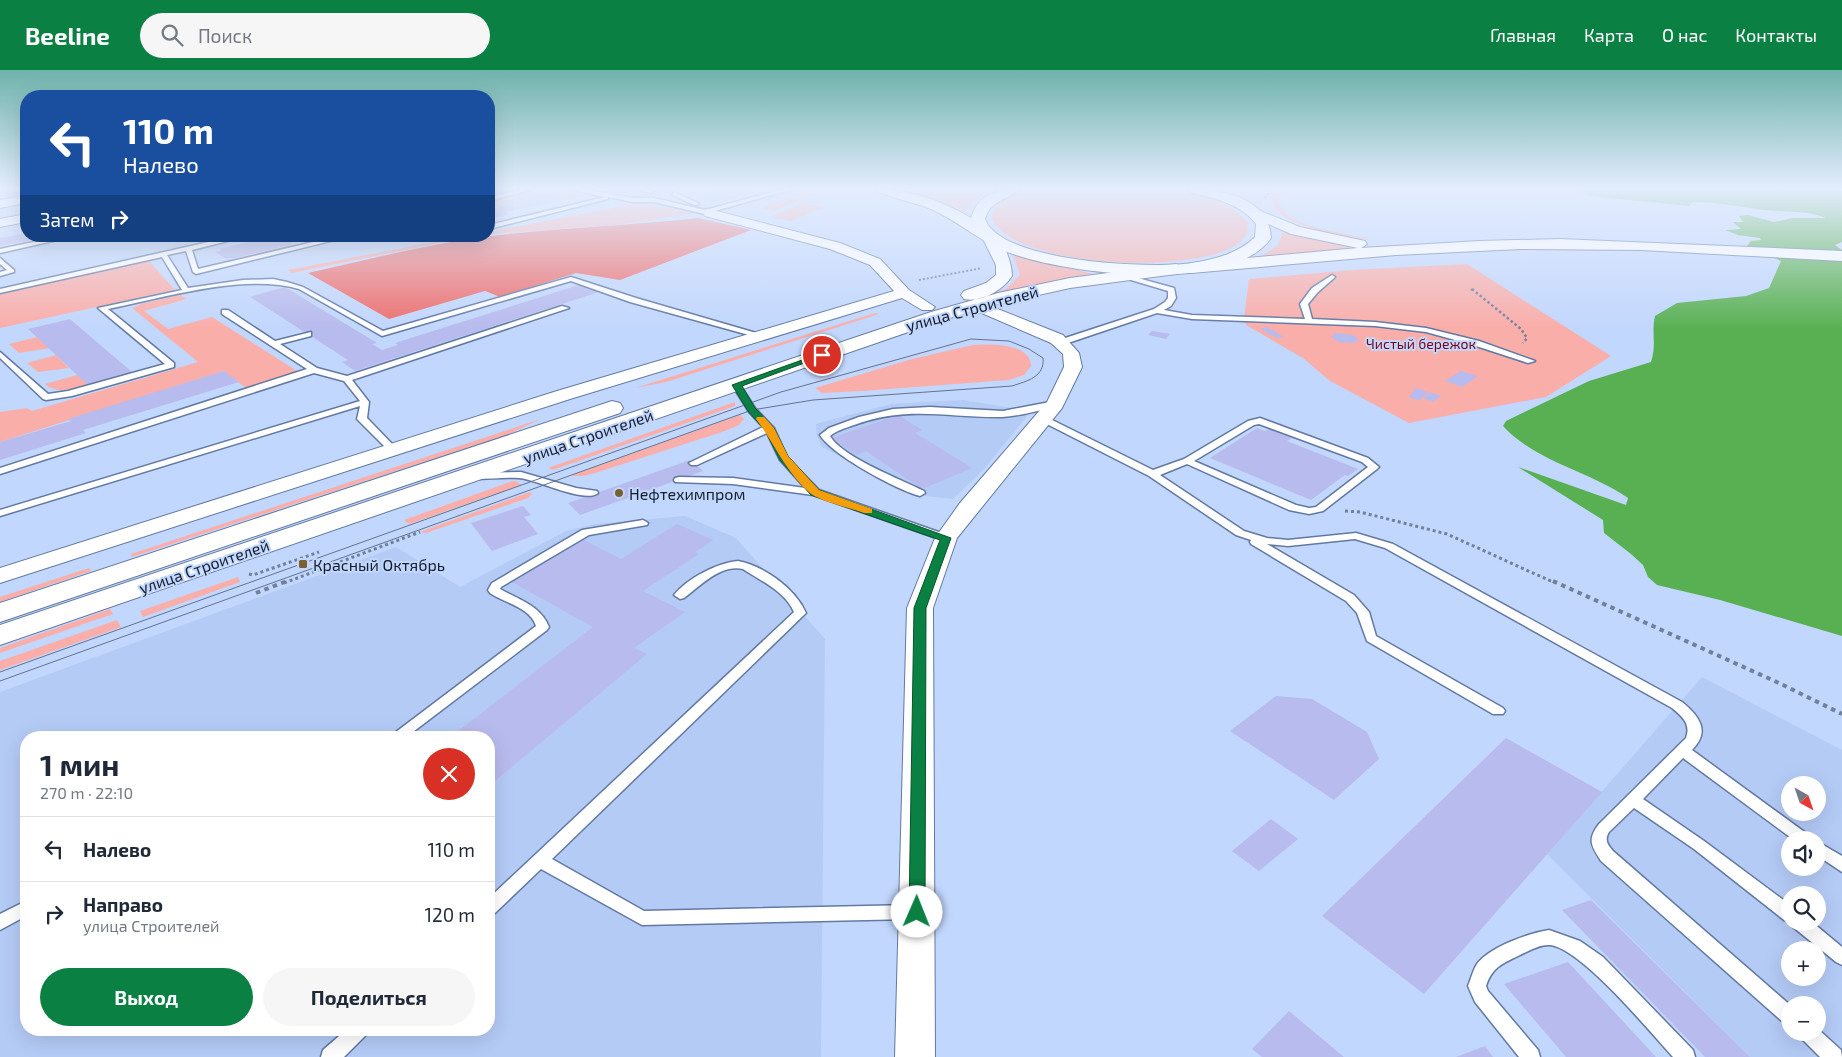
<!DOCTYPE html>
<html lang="ru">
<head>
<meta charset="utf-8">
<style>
	body { margin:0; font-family:"Exo 2",sans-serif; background:#f6f6f7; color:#1f2937; height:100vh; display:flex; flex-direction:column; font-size:19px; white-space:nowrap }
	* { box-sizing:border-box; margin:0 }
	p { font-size:16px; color:#747a83 }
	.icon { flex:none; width:28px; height:28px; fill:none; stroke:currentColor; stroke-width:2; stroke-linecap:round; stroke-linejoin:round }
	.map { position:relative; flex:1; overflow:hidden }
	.panel { position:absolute; left:20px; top:661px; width:475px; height:305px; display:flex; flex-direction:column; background:#fff; border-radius:20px; box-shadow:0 5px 20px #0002 }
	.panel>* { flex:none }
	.hud { position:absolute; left:20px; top:20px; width:475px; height:152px; border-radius:20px; box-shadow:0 5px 20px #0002; background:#1a4fa0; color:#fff; overflow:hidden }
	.needle { width:32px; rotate:140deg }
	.tools { position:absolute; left:1781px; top:706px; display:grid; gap:10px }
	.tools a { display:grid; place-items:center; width:45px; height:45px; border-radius:50%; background:#fff; box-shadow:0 5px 20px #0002; font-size:25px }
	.pin { position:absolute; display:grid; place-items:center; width:42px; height:42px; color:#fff; margin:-21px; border:2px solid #fff; border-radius:50%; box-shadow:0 1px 5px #0007 }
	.me { position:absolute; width:55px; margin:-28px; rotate:1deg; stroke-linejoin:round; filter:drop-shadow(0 0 4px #0008) }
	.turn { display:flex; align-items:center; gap:18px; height:105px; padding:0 20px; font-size:22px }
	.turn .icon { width:65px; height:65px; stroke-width:2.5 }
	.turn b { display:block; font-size:35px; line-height:42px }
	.then { display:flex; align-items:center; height:48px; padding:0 20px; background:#0003; gap:10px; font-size:19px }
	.round { display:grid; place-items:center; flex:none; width:52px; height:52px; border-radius:26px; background:#f6f6f7 }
	.head { display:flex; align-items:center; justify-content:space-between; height:85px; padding:0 20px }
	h1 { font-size:30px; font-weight:700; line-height:38px }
	.primary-button { display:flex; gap:10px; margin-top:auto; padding:10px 20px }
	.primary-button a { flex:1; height:58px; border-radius:30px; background:#0b8043; color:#fff; font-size:20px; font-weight:700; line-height:58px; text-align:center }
	.primary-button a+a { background:#f6f6f7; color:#1f2937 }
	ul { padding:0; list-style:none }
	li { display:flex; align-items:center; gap:15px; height:65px; padding:0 20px; border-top:1px solid #e0e1e3 }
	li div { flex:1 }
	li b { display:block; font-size:19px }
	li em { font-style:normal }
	header { display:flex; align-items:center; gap:30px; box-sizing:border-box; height:70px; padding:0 25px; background:#0b8043; color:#fff }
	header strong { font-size:24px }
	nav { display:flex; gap:28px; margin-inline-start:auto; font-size:18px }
	.search { width:350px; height:45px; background:#f6f6f7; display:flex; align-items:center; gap:12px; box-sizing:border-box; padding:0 18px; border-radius:28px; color:#747a83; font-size:19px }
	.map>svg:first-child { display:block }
</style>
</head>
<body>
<header>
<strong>Beeline</strong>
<div class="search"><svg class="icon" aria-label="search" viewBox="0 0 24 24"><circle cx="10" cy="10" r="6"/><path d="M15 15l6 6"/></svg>Поиск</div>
<nav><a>Главная</a><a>Карта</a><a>О нас</a><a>Контакты</a></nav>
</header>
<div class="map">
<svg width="1842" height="987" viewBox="0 0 1842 987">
	<rect width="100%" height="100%" fill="#c2d7fd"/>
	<!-- built -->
	<path fill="#b4cbf6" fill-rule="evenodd" d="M 590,119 L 672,119 L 673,121 L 666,125 L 641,128 Z
		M 963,330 L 1018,339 L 1028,345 L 984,399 L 953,429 L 916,425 L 822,377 L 817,367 L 816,354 L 834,349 L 892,334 Z
		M 685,446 L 736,468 L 825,569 L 821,987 L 0,987 L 0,622 L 396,477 L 460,517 L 566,461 L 595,454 ZM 26,668 L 489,668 L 489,960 L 26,960 Z
		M 1702,607 L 1842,680 L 1842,987 L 1750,987 L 1547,784 ZM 1790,715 L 1818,715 L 1818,742 L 1790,742 ZM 1790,770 L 1818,770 L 1818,798 L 1790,798 ZM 1790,825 L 1818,825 L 1818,852 L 1790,852 ZM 1790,880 L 1818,880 L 1818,908 L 1790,908 ZM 1790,935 L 1818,935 L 1818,962 L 1790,962 Z"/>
	<!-- green -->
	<path fill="#faaeaa" d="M 544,119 L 585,125 L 565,130 L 561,129 L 565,127 L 546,123 L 503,133 L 505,135 L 489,137 L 489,132 Z
		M 899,119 L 996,119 L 973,131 L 965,142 L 936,130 Z
		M 1033,119 C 1060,119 1087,119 1113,119 C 1159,119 1212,116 1247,151 C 1266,209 1010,206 991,146 C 998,129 1016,123 1033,119 Z
		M 1275,119 L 1292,119 L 1279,127 C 1277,159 1348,161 1369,170 C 1350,166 1253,154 1275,119 Z
		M 808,122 L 815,124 L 774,141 L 762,138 L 791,126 Z
		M 638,133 L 697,143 L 616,155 L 489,164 L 489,162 Z
		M 804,133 L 825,137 L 791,151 L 770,147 Z
		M 1283,162 L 1361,179 L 1260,187 L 1277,176 Z
		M 465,166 L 474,166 L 292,203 L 288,200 Z
		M 1013,185 L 1098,205 L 906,250 L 1006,219 L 1020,205 Z
		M 148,190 L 175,220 L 0,258 L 0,224 Z
		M 1467,194 L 1611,286 L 1546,327 L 1409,353 L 1330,311 L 1303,288 L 1246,255 L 1244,248 L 1249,209 L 1352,200 Z
		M 180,225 L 187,229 L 144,241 L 168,259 L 212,247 L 297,301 L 246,318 L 224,301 L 0,372 L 0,342 L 27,338 L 32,341 L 198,292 L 132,238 L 141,234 Z
		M 875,243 L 879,244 L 666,312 L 635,318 Z
		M 37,267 L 50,278 L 19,283 L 9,274 Z
		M 973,275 C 990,274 1031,273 1031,296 L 1024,305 L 1009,310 L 862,321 L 822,323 L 815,318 L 912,289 Z
		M 56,285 L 69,298 L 38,302 L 27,293 Z
		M 77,305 L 89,315 C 75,318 57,325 45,314 Z
		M 735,332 L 735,336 L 553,400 L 548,398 Z
		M 740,345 L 744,349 L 739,355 L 725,361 L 595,403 L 583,406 L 570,406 Z
		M 541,349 L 509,364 L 132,487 L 131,484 Z
		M 513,411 L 516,411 L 521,415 L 409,454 L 404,450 Z
		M 530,422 L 532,424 L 528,428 L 426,463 L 420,462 Z
		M 89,498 L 91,501 L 0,532 L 0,527 Z
		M 238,507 L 240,512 L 143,547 L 140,541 Z
		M 110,539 L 113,544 L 0,583 L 0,578 Z
		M 117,550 L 121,557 L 0,600 L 0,591 Z"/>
	<!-- forest -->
	<path fill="#ed706f" d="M 698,148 L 751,160 L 620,210 L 576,203 L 500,227 L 485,221 L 389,249 L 308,203 C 366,190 424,175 483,167 C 554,158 626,156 698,148 Z"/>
	<!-- water -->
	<path fill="#59b053" d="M 1576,119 L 1842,119 L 1842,172 L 1835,175 L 1842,180 L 1842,566 L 1720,530 L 1657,515 L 1648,507 L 1643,495 L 1631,484 L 1604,463 L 1603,450 L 1518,397 L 1626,435 L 1628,428 C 1589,401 1536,392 1503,356 L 1506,351 L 1589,311 L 1651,292 C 1657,273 1651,265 1655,246 L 1677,233 L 1746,226 L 1769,218 L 1781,191 L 1747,176 L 1751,171 L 1761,170 L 1760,168 L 1738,165 L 1725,160 L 1741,159 L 1733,152 L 1743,152 L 1739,146 L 1748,145 L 1774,152 L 1793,148 L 1826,148 C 1808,140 1784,142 1764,140 C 1740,137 1718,132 1693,132 L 1689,136 L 1590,126 Z"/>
	<!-- building -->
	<path fill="#b8bbed" d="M 718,119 L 758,119 L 759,121 L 721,132 L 713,132 L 697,127 L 703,126 L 699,124 Z
		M 546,123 L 566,128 L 561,129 L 565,130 L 506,142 L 510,144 L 489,149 L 489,137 L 495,138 L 505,135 L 502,134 Z
		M 26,163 L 26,166 L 45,167 L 0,176 L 0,168 Z
		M 274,166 L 323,167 L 290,173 L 293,174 L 235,188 L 225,188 L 215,182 L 222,181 L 219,179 Z
		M 582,214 L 599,222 L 355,301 L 342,292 L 348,290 L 250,227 L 285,217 L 377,273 L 372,274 L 382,280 L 398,275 L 395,273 Z
		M 70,249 L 106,280 L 132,302 L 88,315 L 28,259 Z
		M 1267,257 L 1284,267 L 1277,268 L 1260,259 Z
		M 1152,261 L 1170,264 L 1166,269 L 1148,265 Z
		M 1336,263 L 1353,265 L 1359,270 L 1352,273 L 1339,272 L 1331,267 Z
		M 224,301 L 239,312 L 83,360 L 86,363 L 0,390 L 0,372 L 71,351 L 68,349 Z
		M 1461,301 L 1478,306 L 1462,317 L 1445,311 Z
		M 1416,318 L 1428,322 L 1419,331 L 1409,327 Z
		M 1430,322 L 1441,326 L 1433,332 L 1423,328 Z
		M 898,345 L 922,360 L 915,363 L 972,398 L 922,419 L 866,381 L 856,385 L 832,368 Z
		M 1257,358 L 1265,361 L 1269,359 L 1292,368 L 1287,371 L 1358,399 L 1348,406 L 1345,405 L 1311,430 L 1210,388 Z
		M 690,390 L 703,401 L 580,445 L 568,433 Z
		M 523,436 L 531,445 L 524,447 L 538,464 L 492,481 L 471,453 Z
		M 677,454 L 713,470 L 695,482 L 699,484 L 643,521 L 685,542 L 634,578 L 647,584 L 489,716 L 489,668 L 449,668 L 593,557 L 512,512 L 584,470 L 621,489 Z
		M 1276,626 L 1312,629 L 1367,662 L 1379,689 L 1334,730 L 1230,661 Z
		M 1506,668 L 1602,722 L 1424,924 L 1322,846 Z
		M 1271,749 L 1298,769 L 1259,801 L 1232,781 Z
		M 1591,830 L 1750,987 L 1705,987 L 1562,840 Z
		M 1568,892 L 1656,987 L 1566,987 L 1504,914 Z
		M 1289,941 L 1344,987 L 1262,987 L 1252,979 Z
		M 1485,976 L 1493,987 L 1456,987 Z"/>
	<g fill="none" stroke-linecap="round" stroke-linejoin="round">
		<!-- lane casing -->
		<g stroke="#6279a3" stroke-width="3">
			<path id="lane" d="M 522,119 L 533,119 L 489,131 L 489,127 Z
				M 570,119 L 584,119 L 633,128 L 654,128 L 705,140 L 784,119 L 794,119 L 711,142 L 709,145 L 654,132 L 633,132 L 608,127 L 608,129 L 489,159 L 489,155 L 605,127 Z
				M 639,119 L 654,121 L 651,123 Z
				M 674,122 L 698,133 L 699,134 L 694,135 L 672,125 Z
				M 62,166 L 75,166 L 0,183 L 0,179 Z
				M 235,166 L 248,166 L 192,180 L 198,199 L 339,166 L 351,166 L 196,204 L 193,202 L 186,181 L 167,185 L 188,218 L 243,210 L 273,209 L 287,212 L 303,217 L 383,261 L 571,207 L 636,228 L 763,265 L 756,267 L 630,232 L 571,211 L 382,266 L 299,219 C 243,203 164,228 108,239 L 174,293 L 174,297 L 72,326 L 46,330 L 43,329 L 0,288 L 0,282 L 48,324 L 68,321 L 165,294 L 98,238 L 182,220 L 162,187 L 0,223 L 0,219 Z
				M 0,188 L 14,200 L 14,202 L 0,206 L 0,202 L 7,200 L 0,194 Z
				M 1123,204 L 1174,218 L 1176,228 L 1171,236 L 1164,240 L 1192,245 L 1305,249 L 1300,234 L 1312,218 L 1332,205 L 1335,207 L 1334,208 L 1318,222 L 1308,234 L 1312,249 L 1375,252 L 1426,258 L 1479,271 L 1535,291 L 1528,293 L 1473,275 L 1426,262 L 1375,256 L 1192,249 L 1157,243 L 1065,274 L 1059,274 L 1059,270 L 1154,239 L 1165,232 L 1168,228 L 1168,221 L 1121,207 L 1121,205 Z
				M 562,236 L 569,238 L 352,310 L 369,332 L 367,348 L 396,378 L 396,382 L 390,382 L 357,349 L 360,336 L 0,446 L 0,440 L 360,331 L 344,311 L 314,303 L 0,404 L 0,398 L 307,299 L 222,244 L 222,240 L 228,240 L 275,271 L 311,262 L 311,266 L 280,274 L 317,298 L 347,306 Z
				M 736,312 L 739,313 L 755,338 L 774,358 L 787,387 L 819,420 L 950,466 L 951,468 L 950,470 L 942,470 L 813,425 L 733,414 L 675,412 L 674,410 L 675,408 L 679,407 L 733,408 L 805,418 L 780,390 L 767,363 L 697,395 L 691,395 L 689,393 L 763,357 L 749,342 L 732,315 Z
				M 1055,331 L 1059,334 L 1058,336 C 1041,340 1020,346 1002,347 C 948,348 908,335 854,355 C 846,358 837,360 830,366 C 842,387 900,409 924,421 L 925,423 L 920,426 C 897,420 832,385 820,365 L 829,358 L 859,347 L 893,339 L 930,337 L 1003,341 Z
				M 1042,345 L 1153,400 L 1184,389 L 1248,351 L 1260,348 L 1368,388 L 1379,397 L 1377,399 L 1323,441 L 1309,444 L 1289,440 L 1187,394 L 1160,405 L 1244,461 L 1267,468 L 1288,470 L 1356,463 L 1393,474 L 1682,632 C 1699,646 1711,661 1692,680 L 1810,766 L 1813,770 L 1794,770 L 1683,688 L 1643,729 L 1704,771 L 1790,835 L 1790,852 L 1784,850 L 1694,779 L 1634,738 L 1609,762 C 1604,770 1608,775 1613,781 L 1790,935 L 1790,956 L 1784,953 L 1601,791 C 1591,775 1587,770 1599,754 L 1686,668 C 1691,654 1683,647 1672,638 L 1385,478 L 1355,469 L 1288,476 L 1267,474 L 1354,525 L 1369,542 L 1376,566 L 1503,638 L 1505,641 L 1503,644 L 1493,644 L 1367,571 L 1357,543 L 1346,531 L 1251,474 L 1250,472 L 1251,470 L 1236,465 L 1149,406 L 1039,350 L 1039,346 ZM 1259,354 L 1362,392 L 1368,397 L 1316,437 L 1309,438 L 1296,435 L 1194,391 L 1254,355 Z
				M 521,402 L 576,418 L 597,421 L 598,423 C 585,434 536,409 519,408 C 505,407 490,409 476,409 L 471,406 L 476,403 Z
				M 643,450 L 648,453 L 647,455 L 589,465 L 501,517 L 500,519 L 502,520 C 520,530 541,536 549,557 L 547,560 L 405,668 L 388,668 L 536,556 C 530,537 504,533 490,523 L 488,520 L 492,513 L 582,460 Z
				M 738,491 C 764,496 795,518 806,543 L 552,789 L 644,841 L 913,835 L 919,837 L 921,842 L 919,847 L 913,849 L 642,855 L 541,799 L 495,843 L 489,845 L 489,828 L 794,542 C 785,521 761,511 743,499 C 721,494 701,515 684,528 L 680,529 L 674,525 C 688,508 717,493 738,491 Z
				M 1818,772 L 1842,786 L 1842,802 L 1818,786 Z
				M 26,831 L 26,846 L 0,860 L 0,844 Z
				M 1791,852 L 1812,852 L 1842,877 L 1842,895 L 1836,892 L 1793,857 Z
				M 1549,860 L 1580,871 L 1603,887 L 1693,980 L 1695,987 L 1673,987 C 1650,962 1581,878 1550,875 C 1539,874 1527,882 1518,886 C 1501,894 1492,898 1486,916 L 1488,921 L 1538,980 L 1540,987 L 1519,987 L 1475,932 L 1468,916 C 1471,909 1473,900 1477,894 C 1490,877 1529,863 1549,860 Z
				M 1818,959 L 1841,980 L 1842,987 L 1820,987 L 1801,968 L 1798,962 L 1818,962 Z
				M 346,960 L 368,960 L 365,966 L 344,987 L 321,987 L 323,980 Z"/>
		</g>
		<!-- street casing -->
		<g stroke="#6279a3" stroke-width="2">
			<path id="street" d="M 26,125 L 26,133 L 0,138 L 0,130 Z
				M 709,139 L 840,173 L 880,189 L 909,220 L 935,237 L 932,240 L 922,240 L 902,228 L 570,329 L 0,513 L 0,498 L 557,321 L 894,221 L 870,195 L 830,179 L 705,146 L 703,143 L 705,140 Z
				M 975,230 L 1063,265 L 1079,283 L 1082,297 L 1062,338 L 957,468 L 933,538 L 935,987 L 895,987 L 907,538 L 935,468 L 960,433 L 1047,332 L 1064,297 L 1063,284 L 1051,273 L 970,238 L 967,235 L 970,232 Z"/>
		</g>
		<!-- secondary casing -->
		<g stroke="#6279a3" stroke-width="2">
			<path id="secondary" d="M 1253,138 L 1300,157 L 1365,171 L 1367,174 L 1361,178 L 1479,171 L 1560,169 L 1842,181 L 1842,191 L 1641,180 L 1520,179 L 1396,185 L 1191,203 L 1184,200 L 1176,204 L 1070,218 L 1002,233 L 943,250 L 0,575 L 0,555 L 931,242 L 998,223 L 1070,208 L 1176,194 L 1183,197 L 1191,193 L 1358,178 L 1291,164 L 1248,145 L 1246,142 Z
				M 990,162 C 1003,166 1012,193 1012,206 C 1003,220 981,233 964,229 L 961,225 L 964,221 L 986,213 L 996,205 L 996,195 L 982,167 Z
				M 612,331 L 620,333 L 623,338 L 620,343 L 0,552 L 0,533 Z"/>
		</g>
		<!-- primary casing -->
		<g stroke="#6279a3" stroke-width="2">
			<path id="primary" d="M 875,119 C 909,119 941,130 971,148 C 979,123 998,119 1020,119 C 1008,131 991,129 985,149 C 1001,193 1152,199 1193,193 C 1216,189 1239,183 1255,167 L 1256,154 C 1241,133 1212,128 1189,122 L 1188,119 C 1220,119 1270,127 1271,168 C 1231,226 1056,204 1000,179 C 976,168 956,150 931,139 C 920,134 880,125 875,119 Z
				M 26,144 L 26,152 L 0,157 L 0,149 Z"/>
		</g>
		<!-- path-far3 -->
		<path stroke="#71809d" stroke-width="2" stroke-dasharray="2 2" stroke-linecap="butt" d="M 1265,128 L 1271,119
			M 919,210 L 982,198
			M 1471,219 L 1473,221"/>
		<!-- path-far2 -->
		<path stroke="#71809d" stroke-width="2.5" stroke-dasharray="2.5 2.5" stroke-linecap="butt" d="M 1472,219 L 1521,259 L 1527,268 L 1523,273"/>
		<!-- path-far1 -->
		<path stroke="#71809d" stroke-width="3" stroke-dasharray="3 3" stroke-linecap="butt" d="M 1345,441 L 1360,442 L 1447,464 L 1555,513
			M 249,504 L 253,505 L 319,482
			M 284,513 L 420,462"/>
		<!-- path -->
		<path stroke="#71809d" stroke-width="4" stroke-dasharray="4.5 4.5" stroke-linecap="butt" d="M 1553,511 L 1779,613 L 1842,644
			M 256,523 L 287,511"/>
		<!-- lane -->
		<use href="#lane" fill="#fff" fill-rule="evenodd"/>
		<!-- street -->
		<use href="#street" fill="#fff" fill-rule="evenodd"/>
		<!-- secondary -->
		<use href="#secondary" fill="#fff" fill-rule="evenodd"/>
		<!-- primary -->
		<use href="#primary" fill="#fff" fill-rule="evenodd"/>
		<!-- tram -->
		<path stroke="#64738e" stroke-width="1" d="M 0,602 L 781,322 L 971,269 L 1009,271 L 1029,279 L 1043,288 C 1045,307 1027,311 1012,316 L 813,330 L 752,340 L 0,611"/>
	</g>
	<!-- sky -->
	<linearGradient id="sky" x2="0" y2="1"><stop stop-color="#6fb2ac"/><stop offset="0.46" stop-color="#e4edfe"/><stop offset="1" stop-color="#e4edfe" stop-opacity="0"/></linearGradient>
	<rect width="1842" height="258" fill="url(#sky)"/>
	<!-- route -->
	<path fill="#0b8043" stroke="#07532c" d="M 819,284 L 826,285 L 742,316 L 755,338 L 774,358 L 788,386 L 819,420 L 951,468 L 926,538 L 925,842 L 923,847 L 917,849 L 911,847 L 909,842 L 914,538 L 940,470 L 811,425 L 780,390 L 765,360 L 748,341 L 732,315 Z"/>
	<!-- slow -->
	<path fill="#f59e0b" d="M 757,347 L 764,347 L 774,358 L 788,386 L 819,420 L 872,439 L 872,443 L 864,443 C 851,438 821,432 810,423 C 786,403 775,374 756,349 Z"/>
	<!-- markers -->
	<g fill="#7a6132" stroke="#c2d7fd" stroke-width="2">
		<circle cx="619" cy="423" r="5"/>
		<rect x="298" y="489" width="10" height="10" rx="2.5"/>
	</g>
	<g text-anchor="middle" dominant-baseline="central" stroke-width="4" stroke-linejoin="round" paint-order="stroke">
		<!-- far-park labels -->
		<g font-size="14" fill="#7a0015" stroke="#c2d7fd">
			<text x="1421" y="273">Чистый бережок</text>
		</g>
		<!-- street labels -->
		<g font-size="16" fill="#151e2f" stroke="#c2d7fd">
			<text transform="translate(972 238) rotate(-15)">улица Строителей</text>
			<text transform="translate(588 366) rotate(-19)">улица Строителей</text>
			<text transform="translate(204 496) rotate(-19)">улица Строителей</text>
		</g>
		<!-- poi labels -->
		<g font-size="16" fill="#151e2f" stroke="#c2d7fd" text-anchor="start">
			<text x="629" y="423">Нефтехимпром</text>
			<text x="313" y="494">Красный Октябрь</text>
		</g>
	</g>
</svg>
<div class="tools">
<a><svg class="needle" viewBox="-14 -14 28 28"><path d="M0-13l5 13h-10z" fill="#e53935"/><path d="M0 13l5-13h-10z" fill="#747a83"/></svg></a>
<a><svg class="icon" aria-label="sound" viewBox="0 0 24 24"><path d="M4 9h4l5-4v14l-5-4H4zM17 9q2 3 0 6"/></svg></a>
<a><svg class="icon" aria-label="search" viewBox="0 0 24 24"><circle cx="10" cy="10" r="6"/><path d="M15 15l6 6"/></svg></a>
<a>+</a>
<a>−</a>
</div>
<div class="pin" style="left:822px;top:285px;background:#d93025"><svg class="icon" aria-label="arrive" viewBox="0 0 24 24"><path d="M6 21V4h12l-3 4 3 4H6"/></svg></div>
<svg class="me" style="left:917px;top:842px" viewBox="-20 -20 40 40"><circle r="19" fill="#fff"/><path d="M0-13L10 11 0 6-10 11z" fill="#0b8043"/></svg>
<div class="hud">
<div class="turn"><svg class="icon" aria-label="left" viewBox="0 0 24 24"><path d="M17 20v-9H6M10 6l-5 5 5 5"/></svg><div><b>110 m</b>Налево</div></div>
<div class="then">Затем<svg class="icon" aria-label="right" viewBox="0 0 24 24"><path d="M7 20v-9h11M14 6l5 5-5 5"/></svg></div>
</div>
<section class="panel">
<div class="head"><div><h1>1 мин</h1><p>270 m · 22:10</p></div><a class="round" style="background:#d93025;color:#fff"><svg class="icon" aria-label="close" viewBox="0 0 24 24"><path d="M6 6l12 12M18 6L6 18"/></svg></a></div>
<ul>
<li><svg class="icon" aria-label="left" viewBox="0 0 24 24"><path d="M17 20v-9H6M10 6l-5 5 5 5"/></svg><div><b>Налево</b></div><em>110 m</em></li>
<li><svg class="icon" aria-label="right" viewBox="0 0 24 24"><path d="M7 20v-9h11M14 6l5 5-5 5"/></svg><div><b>Направо</b><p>улица Строителей</p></div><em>120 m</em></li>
</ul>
<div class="primary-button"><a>Выход</a><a>Поделиться</a></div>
</section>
</div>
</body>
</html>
